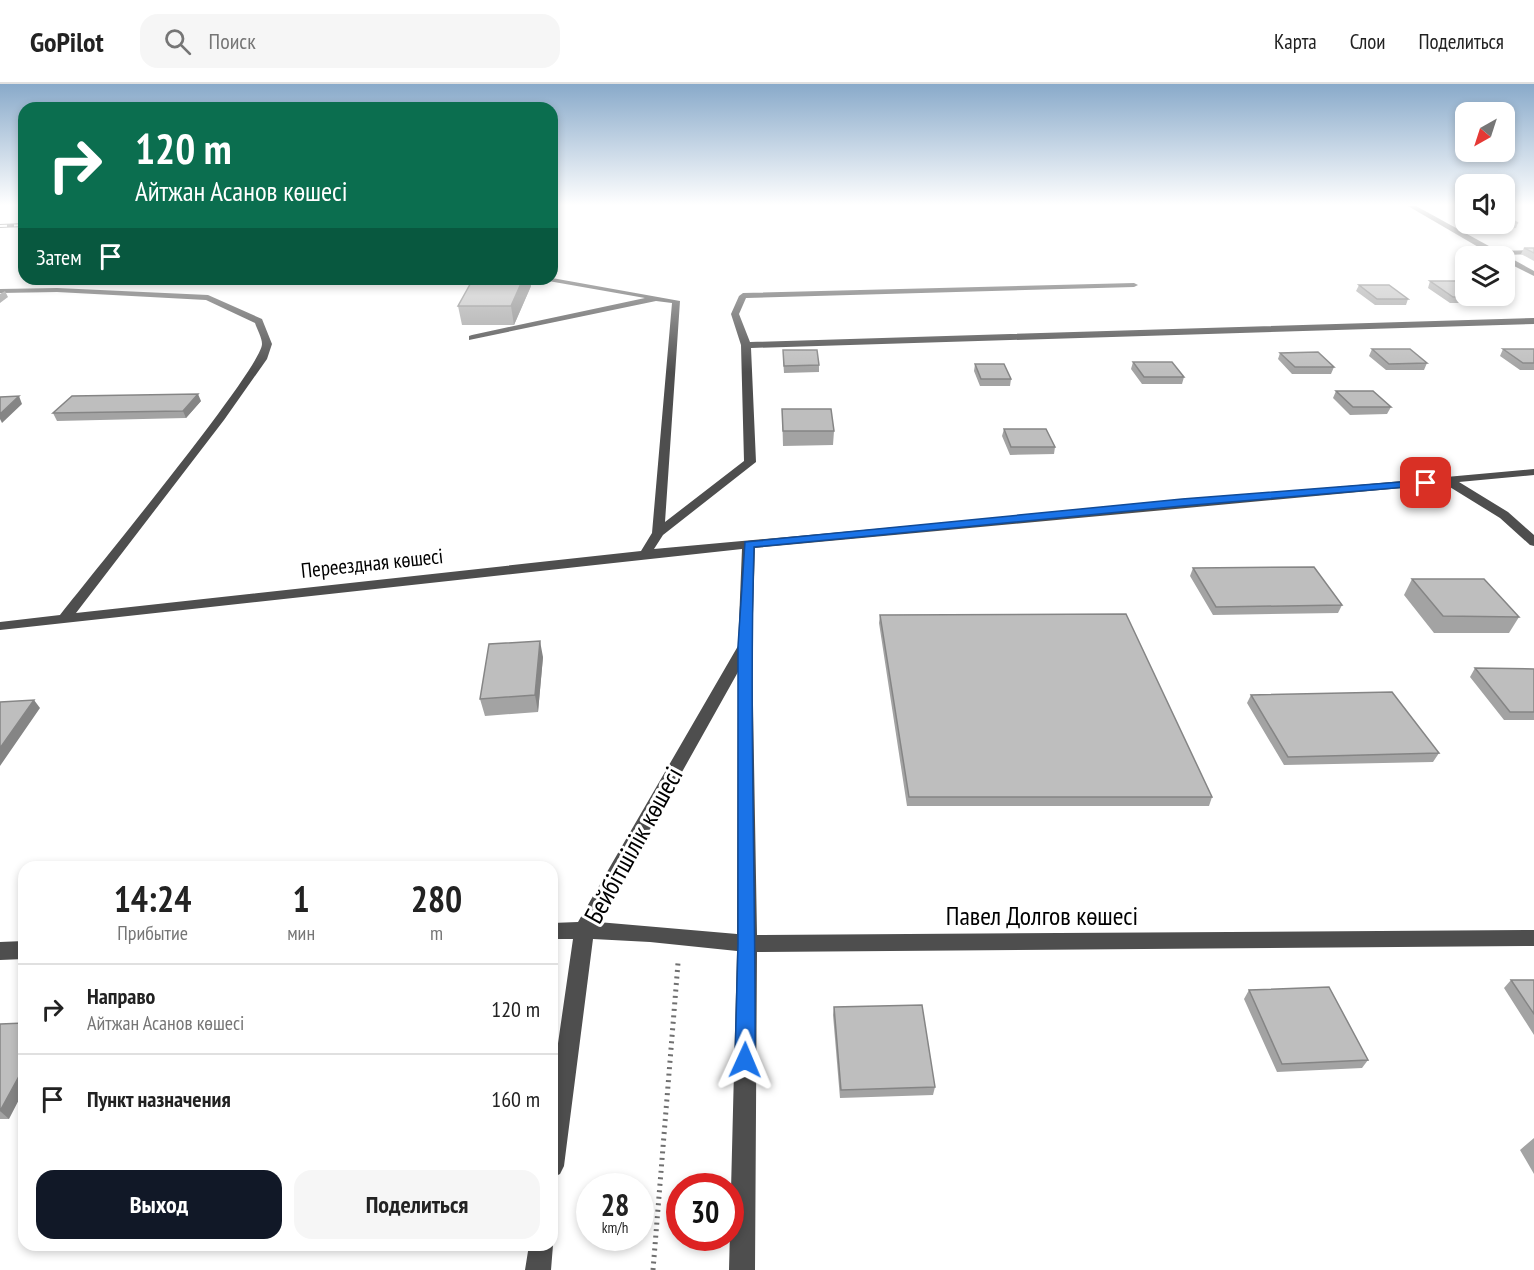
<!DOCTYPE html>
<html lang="ru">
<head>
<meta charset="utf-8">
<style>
	body { margin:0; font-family:"PT Sans Narrow",sans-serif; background:#f6f6f6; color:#222; height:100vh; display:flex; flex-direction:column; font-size:22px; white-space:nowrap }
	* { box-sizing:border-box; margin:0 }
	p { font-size:20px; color:#767676 }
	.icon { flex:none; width:33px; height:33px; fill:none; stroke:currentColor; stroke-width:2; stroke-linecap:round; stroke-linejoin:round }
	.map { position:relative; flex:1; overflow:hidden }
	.drawer { position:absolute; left:18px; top:777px; width:540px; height:390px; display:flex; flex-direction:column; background:#fff; border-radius:18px; box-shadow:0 3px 9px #0003 }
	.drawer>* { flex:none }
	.hud { position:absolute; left:18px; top:18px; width:540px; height:183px; border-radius:18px; box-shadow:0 3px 9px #0003; background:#0b6e4f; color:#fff; overflow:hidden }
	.needle { width:39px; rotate:219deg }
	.tools { position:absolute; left:1455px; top:18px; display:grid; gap:12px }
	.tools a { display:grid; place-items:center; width:60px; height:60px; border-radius:12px; background:#fff; box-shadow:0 3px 9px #0003; font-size:30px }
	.speed { position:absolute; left:576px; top:1089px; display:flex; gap:12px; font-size:30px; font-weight:700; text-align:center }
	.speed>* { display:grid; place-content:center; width:78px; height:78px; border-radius:50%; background:#fff; box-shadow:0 3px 9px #0003; line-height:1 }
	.speed small { font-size:15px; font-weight:400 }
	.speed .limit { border:9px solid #d22; background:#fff; color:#111 }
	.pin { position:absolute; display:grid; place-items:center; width:51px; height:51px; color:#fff; margin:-26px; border-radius:12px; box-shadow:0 3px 9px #0006 }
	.me { position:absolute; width:66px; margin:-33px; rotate:1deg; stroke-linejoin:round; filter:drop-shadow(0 0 4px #0008) }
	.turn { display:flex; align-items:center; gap:21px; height:126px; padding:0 18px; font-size:27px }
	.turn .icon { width:78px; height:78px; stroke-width:2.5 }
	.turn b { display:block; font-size:42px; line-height:51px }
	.then { display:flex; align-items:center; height:57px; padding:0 18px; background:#0003; gap:12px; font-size:22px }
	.eta { display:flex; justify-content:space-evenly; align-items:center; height:102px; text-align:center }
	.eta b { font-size:36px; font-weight:700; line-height:42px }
	.button { display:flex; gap:12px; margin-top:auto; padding:12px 18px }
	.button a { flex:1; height:69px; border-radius:18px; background:#111827; color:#fff; font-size:24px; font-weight:700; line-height:69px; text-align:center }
	.button a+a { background:#f6f6f6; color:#222 }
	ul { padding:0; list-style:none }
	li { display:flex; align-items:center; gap:18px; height:90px; padding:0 18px; border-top:2px solid #e0e0e0 }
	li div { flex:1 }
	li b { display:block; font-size:22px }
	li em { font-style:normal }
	header { display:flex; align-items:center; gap:36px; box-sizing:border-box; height:84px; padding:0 30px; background:#fff; border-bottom:2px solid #e0e0e0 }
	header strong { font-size:28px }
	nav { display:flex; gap:33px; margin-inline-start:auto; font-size:21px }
	.search { width:420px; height:54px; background:#f6f6f6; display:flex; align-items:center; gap:15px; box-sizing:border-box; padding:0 21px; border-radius:18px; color:#767676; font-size:22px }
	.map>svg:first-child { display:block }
</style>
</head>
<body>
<header>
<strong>GoPilot</strong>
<div class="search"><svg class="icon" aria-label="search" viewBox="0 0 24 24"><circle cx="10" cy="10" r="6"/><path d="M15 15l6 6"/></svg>Поиск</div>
<nav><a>Карта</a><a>Слои</a><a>Поделиться</a></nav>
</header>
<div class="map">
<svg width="1534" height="1186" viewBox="0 0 1534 1186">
	<rect width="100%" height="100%" fill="#fff"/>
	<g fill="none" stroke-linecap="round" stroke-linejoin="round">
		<!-- path -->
		<path stroke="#707070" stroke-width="5" stroke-dasharray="2 4.5" stroke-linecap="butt" d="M 653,1186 L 678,879"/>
		<!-- minor -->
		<path fill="#4e4e4e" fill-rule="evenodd" d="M 1408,122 L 1416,122 L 1498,167 L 1534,166 L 1534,170 L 1505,171 L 1534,187 L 1534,192 L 1504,177 L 1504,172 L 1492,171 Z
			M 552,194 L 680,217 L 665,438 L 744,377 L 741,261 L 731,230 L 739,212 L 743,209 L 1134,199 L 1138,201 L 1134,203 L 746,214 L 739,230 L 750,258 L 1534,234 L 1534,240 L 751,264 L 756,378 L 663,451 L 654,465 L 1534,385 L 1534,391 L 1459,398 L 1508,428 L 1534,451 L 1534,462 L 1530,461 L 1500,434 L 1445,400 L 755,464 L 752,563 L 757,851 L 1534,846 L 1534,862 L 757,868 L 755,1186 L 729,1186 L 737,867 L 650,858 L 593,855 L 564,1082 L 560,1090 L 552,1094 L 552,1001 L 573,855 L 552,855 L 552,839 L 578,838 L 738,562 L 742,465 L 0,546 L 0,538 L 60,531 C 87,496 262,284 262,260 C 262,254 257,245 255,239 L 206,216 L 57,208 L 0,209 L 0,205 L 57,204 L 208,211 L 262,235 L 272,260 L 267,275 L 224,336 L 76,529 L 641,467 L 652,449 L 672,219 L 656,217 L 469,256 L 469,252 L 472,251 L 645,214 L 537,195 ZM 738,588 L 737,850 L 598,838 Z
			M 24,857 L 24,875 L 0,876 L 0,858 Z
			M 552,1158 L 553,1161 L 551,1186 L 525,1186 L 529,1161 L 552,1161 Z"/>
		<!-- rail casing -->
		<g stroke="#000" stroke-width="4">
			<path id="rail" d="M 0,142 L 24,141"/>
		</g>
		<!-- rail -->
		<use href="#rail" stroke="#fff" stroke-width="2" stroke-dasharray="7" stroke-linecap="butt"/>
	</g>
	<!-- wall -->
	<path fill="#a3a3a3" d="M 1504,132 L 1518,139 L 1516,144 L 1490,145 L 1480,140 L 1504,140 Z
		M 1524,164 L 1534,164 L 1534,177 L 1521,170 Z
		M 1430,197 L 1494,213 L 1491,219 L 1450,219 L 1428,204 Z
		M 1359,201 L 1408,215 L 1406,221 L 1375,221 L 1356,207 Z
		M 531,202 L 514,241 L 462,241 L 458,222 Z
		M 1372,265 L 1427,279 L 1424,286 L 1386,286 L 1369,272 Z
		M 1503,265 L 1534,265 L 1534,286 L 1520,286 L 1500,272 Z
		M 1280,269 L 1334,283 L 1331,290 L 1292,290 L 1278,275 Z
		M 783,273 L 819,281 L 819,288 L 784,289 Z
		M 1133,278 L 1184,293 L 1182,300 L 1142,300 L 1131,285 Z
		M 975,280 L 1011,295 L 1010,302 L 980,302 L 974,287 Z
		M 1336,307 L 1391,323 L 1387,330 L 1350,331 L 1333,314 Z
		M 201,317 L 186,334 L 57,337 L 53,329 Z
		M 782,325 L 834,347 L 833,361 L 783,362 Z
		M 1004,345 L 1055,363 L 1054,370 L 1010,371 L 1002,352 Z
		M 1193,484 L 1342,521 L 1338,529 L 1213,531 L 1190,492 Z
		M 1412,495 L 1519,533 L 1509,549 L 1434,549 L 1404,511 Z
		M 880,531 L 1212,713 L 1209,722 L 907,722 L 879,539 Z
		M 543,573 L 538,628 L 485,632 L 480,615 Z
		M 1475,584 L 1534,585 L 1534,636 L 1504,636 L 1470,593 Z
		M 1251,611 L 1439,669 L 1433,678 L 1284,681 L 1247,619 Z
		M 1511,896 L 1534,896 L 1534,951 L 1504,904 Z
		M 1249,906 L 1368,976 L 1362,984 L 1277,988 L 1244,915 Z
		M 834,923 L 935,1003 L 933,1011 L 840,1014 L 833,931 Z
		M 0,940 L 9,1035 L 0,1035 Z
		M 1534,1054 L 1534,1090 L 1520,1066 Z"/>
	<!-- shaded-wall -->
	<path fill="#858585" d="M 523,195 L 530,195 L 531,202 L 514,241 L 511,222 Z
		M 5,207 L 8,213 L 0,219 L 0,210 Z
		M 198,310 L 201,317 L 186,334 L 183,327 Z
		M 19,312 L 22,320 L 2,339 L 0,335 L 0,330 Z
		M 540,557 L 543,573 L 538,628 L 535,611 Z
		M 34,616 L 40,624 L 0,682 L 0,664 Z
		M 24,983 L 24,1006 L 9,1035 L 0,1027 Z"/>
	<!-- building -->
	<path fill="#bebebe" stroke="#858585" stroke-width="1.5" d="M 1504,132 L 1518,139 L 1504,139 Z
		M 1524,164 L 1534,164 L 1534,169 Z
		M 473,195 L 523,195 L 511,222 L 458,222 Z
		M 1430,197 L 1466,197 L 1466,212 L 1493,212 L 1494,213 L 1453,213 Z
		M 1359,201 L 1389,201 L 1408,215 L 1377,215 Z
		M 1372,265 L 1410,265 L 1427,279 L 1389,280 Z
		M 1503,265 L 1534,265 L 1534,279 L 1523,279 Z
		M 783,266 L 817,266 L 819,281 L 784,282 Z
		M 1318,268 L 1334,283 L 1295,283 L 1280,269 Z
		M 1133,278 L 1172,278 L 1184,293 L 1144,293 Z
		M 975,280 L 1004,280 L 1011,295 L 981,295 Z
		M 1336,307 L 1373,307 L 1391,323 L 1353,323 Z
		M 198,310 L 183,327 L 53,329 L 72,312 Z
		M 19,312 L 0,330 L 0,313 Z
		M 782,325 L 831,325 L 834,347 L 783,347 Z
		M 1004,345 L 1046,345 L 1055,363 L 1011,363 Z
		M 1314,483 L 1342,521 L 1216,523 L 1193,484 Z
		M 1412,495 L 1484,495 L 1519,533 L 1443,532 Z
		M 1126,530 L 1212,713 L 909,713 L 880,531 Z
		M 540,557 L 535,611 L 480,615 L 489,560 Z
		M 1475,584 L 1534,585 L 1534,628 L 1510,628 Z
		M 1392,608 L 1439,669 L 1288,673 L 1251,611 Z
		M 34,616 L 0,664 L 0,618 Z
		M 1511,896 L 1534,896 L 1534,930 Z
		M 1329,903 L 1368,976 L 1282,980 L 1249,906 Z
		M 922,921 L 935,1003 L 841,1006 L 834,923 Z
		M 24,939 L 24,983 L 0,1027 L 0,940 Z"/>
	<!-- sky -->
	<linearGradient id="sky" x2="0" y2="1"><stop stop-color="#89aaca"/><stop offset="0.42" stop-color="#fff"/><stop offset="1" stop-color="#fff" stop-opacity="0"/></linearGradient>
	<rect width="1534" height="288" fill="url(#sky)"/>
	<!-- route -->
	<path fill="#1a73e8" stroke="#114b97" stroke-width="1.5" d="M 1426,396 L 1432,399 L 1430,401 L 1182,422 L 754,463 C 749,634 756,805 755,976 L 752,983 L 745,986 L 738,983 L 735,976 L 738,860 L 738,562 L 745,458 L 1182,415 Z"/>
	<g text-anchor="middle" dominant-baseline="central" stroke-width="6" stroke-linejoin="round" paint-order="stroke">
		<!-- street labels -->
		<g font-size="21" fill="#000" stroke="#fff">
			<text transform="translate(372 479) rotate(-6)">Переездная көшесі</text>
		</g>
		<!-- near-street labels -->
		<g font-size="26" fill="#000" stroke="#fff">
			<text transform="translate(633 761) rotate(-61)">Бейбітшілік көшесі</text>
			<text x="1042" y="831">Павел Долгов көшесі</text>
		</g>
	</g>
</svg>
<div class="tools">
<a><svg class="needle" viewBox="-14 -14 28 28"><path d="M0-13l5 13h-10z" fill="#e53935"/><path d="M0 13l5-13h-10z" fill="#767676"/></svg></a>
<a><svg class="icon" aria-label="sound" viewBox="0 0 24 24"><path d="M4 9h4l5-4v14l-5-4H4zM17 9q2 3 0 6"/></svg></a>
<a><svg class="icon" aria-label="layers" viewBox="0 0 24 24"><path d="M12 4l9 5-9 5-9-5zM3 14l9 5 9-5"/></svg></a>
</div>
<div class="speed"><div>28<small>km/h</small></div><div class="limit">30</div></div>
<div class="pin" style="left:1426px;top:399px;background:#d93025"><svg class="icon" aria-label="arrive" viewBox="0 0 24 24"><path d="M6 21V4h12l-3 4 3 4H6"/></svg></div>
<svg class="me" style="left:745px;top:976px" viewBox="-20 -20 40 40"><path d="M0-17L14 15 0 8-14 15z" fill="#1a73e8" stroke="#fff" stroke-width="4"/></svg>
<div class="hud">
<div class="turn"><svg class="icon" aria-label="right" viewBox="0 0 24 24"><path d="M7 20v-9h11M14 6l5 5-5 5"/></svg><div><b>120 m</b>Айтжан Асанов көшесі</div></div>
<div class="then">Затем<svg class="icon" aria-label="arrive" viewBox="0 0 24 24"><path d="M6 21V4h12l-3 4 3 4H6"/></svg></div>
</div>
<section class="drawer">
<div class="eta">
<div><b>14:24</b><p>Прибытие</p></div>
<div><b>1</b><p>мин</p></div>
<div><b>280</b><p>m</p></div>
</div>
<ul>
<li><svg class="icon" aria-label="right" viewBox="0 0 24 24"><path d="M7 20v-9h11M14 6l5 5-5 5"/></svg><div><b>Направо</b><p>Айтжан Асанов көшесі</p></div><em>120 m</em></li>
<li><svg class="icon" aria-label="arrive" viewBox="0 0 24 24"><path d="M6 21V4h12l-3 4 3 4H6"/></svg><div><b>Пункт назначения</b></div><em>160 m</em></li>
</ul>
<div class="button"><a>Выход</a><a>Поделиться</a></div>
</section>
</div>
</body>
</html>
